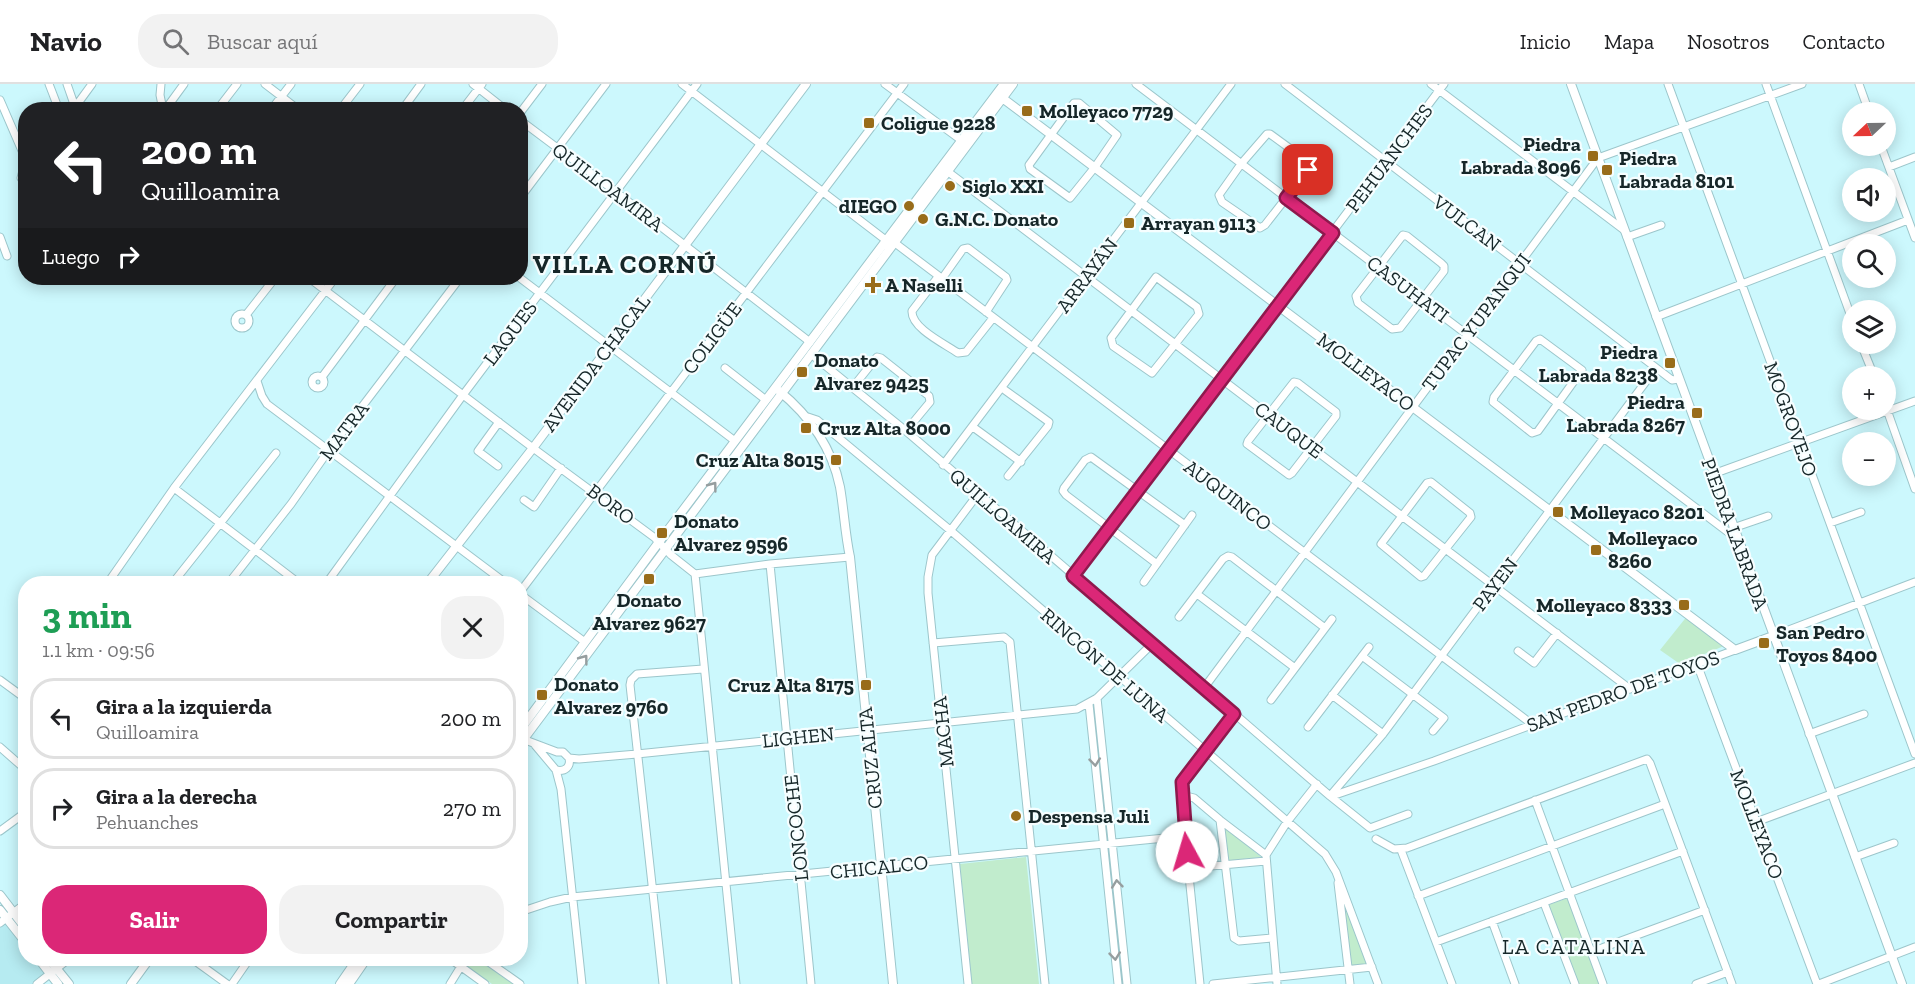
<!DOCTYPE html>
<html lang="es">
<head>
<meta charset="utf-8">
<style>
	body { margin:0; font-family:"Zilla Slab",serif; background:#f2f2f2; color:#202124; height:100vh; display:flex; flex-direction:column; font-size:22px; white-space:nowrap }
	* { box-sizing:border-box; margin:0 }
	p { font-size:20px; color:#757577 }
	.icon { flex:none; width:33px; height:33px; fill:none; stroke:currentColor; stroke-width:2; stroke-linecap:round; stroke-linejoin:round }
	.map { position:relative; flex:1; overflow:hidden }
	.panel { position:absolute; left:18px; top:492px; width:510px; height:390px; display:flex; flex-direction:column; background:#fff; border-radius:24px; box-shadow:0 3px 15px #0003 }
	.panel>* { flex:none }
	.guide { position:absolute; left:18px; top:18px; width:510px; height:183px; border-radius:24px; box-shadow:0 3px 15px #0003; background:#202124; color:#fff; overflow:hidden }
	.needle { width:39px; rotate:248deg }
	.tools { position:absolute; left:1842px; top:18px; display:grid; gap:12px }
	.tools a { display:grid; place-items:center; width:54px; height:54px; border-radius:50%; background:#fff; box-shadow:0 3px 15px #0003; font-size:30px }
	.pin { position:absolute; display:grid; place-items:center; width:51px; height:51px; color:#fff; margin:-26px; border-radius:12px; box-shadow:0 3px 9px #0006 }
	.me { position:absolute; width:66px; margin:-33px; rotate:354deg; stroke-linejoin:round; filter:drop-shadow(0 0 4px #0008) }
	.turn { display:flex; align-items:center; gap:21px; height:126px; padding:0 24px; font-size:27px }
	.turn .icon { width:78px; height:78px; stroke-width:2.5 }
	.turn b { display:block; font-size:42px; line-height:51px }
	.then { display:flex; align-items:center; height:57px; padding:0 24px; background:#0003; gap:12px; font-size:22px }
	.round { display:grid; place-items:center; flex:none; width:63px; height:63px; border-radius:24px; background:#f2f2f2 }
	.head { display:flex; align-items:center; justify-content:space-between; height:102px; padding:0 24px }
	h1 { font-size:36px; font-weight:800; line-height:45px; color:#1e9e55 }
	.button { display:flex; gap:12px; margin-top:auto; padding:12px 24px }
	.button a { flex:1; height:69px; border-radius:24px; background:#db2777; color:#fff; font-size:24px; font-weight:800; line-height:69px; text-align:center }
	.button a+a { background:#f2f2f2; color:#202124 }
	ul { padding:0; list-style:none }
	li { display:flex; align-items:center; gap:18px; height:81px; margin:0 12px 9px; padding:0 12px; border:3px solid #e0e0e0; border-radius:24px }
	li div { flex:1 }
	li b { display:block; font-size:22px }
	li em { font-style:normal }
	header { display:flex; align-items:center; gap:36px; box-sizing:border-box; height:84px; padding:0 30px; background:#fff; border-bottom:2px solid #e0e0e0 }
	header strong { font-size:28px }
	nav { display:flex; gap:33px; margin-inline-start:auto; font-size:21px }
	.search { width:420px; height:54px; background:#f2f2f2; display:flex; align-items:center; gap:15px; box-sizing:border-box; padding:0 21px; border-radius:24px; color:#757577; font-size:22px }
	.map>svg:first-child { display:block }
</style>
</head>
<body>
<header>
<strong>Navio</strong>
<div class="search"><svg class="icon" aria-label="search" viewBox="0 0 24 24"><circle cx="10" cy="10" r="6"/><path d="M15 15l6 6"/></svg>Buscar aquí</div>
<nav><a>Inicio</a><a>Mapa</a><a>Nosotros</a><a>Contacto</a></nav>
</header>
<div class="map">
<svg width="1915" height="900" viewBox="0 0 1915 900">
	<rect width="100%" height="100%" fill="#ccf8fd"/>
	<!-- built -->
	<path fill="#b6ebf1" d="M 7,838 L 25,861 L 26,874 L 35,875 L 47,889 L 33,900 L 0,900 L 0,843 Z"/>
	<!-- green -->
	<path fill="#c1eccd" d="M 1688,531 L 1724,562 L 1680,580 L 1660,566 Z
		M 1223,741 L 1261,773 L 1226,777 Z
		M 1026,773 L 1039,900 L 972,900 L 960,780 Z
		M 1339,794 L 1371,885 L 1351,888 Z
		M 1568,814 L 1600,900 L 1577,900 L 1548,821 Z
		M 470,875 L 477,875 L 513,900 L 492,900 L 465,881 Z"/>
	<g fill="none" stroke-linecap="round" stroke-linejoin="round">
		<!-- minor casing -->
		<g stroke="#9cc6cb" stroke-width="9">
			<path id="minor" d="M 49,0 L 59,26
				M 67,0 L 75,23
				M 161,0 L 160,11 L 163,26
				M 265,0 L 299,26
				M 473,0 L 506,26
				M 682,0 L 887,157
				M 885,0 L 965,59
				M 1136,0 L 1737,455
				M 1285,0 L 1672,296 L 1679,295
				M 1431,0 L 1624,146
				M 1668,0 L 1915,670
				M 1766,0 L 1852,235
				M 1859,0 L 1869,28
				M 0,16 L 26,76
				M 1074,19 L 1079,19 L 1117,51 L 1095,83 L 1070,114 L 1030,85 L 1029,81 Z
				M 73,26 L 92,0
				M 165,26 L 184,0
				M 217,26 L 237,0
				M 271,26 L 291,0
				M 340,26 L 360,0
				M 402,26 L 421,0
				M 462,26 L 482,0
				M 520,29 L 542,0
				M 520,36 L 616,108 L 810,258
				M 1267,50 L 1270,50 L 1307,77 L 1308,86 L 1265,141 L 1260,144 L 1222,118 L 1219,111 L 1241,80 Z
				M 1881,62 L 1915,154
				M 1889,83 L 1915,73
				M 26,87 L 22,90 L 21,94 L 26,99
				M 947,87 L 1630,605
				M 520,114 L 606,0
				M 1403,151 L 1407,152 L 1441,179 L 1444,182 L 1444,187 L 1400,244 L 1392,245 L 1358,219 L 1356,212 Z
				M 0,153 L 7,172
				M 1627,153 L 1661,141
				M 895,159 L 1533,641
				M 938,193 L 912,227 C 911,244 945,260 958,269 L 966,268 L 993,234
				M 1156,193 L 1197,223 L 1199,230 L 1152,289 L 1113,262 L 1111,254 Z
				M 309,194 L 533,364 L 655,454 L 671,471 L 695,490 L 736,900
				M 520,194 L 735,357
				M 941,196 L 963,165 L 968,164 L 1006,193 L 1007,196 L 986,228
				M235 237a7 7 0 1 1 14 0a7 7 0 1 1-14 0Z
				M 246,231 L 275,194
				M 1656,233 L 1908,136
				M 1540,255 L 1582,286 L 1538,347 L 1532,349 L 1493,318 L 1494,313 L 1536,257 Z
				M 1861,260 L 1874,292
				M 811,270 L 906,347 L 1330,712 L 1370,744 L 1408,730
				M 725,284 L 766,316
				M312 298a6 6 0 1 1 12 0a6 6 0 1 1-12 0Z
				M 322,293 L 396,194
				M 257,297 L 262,312 L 267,320 L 507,500
				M 1294,298 L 1298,299 L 1336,328 L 1336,332 L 1292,389 L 1289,391 L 1247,360 L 1248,357 Z
				M 853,303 L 877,273 L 881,274 L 929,312 L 930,318 L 906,347
				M 1002,304 L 1049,338 L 1048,342 L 1008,392
				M 1886,323 L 1915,405
				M 808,333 L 817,336 L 950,446 L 1325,770 L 1336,788 L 1378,900
				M 973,343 L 1021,378
				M 943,381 L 1231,0
				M 498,382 L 478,367 L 499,338
				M 1713,390 L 1915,317
				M 1431,398 L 1470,429 L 1471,433 L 1424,492 L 1421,493 L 1381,460 L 1427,399 Z
				M 174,404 L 300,500
				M 524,416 L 534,423 L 561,384
				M 1830,439 L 1861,428
				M 1733,444 L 1768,432
				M 770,480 L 811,900
				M 1157,480 L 1066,411 L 1063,407 L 1064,404 L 1085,376 L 1091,373 L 1185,441
				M 695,490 L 770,480 L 850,473
				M 1073,492 L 1444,0
				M 1144,498 L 1192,431
				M 107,500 L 174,404 L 335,194
				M 172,500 L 276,369
				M 228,500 L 291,420 L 329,366 L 460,194
				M 326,500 L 463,311 L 697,0
				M 520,508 L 904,0
				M 520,510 L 585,558
				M 1197,510 L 1295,584
				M 1179,533 L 1223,475 L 1228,472 L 1232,473 L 1325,544
				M 1773,552 L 1915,498
				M 933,559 L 1004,553 L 1010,558 L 1045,900
				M 1518,567 L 1534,579 L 1557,549
				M 1362,572 L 1444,634 L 1433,647
				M 1697,580 L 1817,900
				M 0,596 L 26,615
				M 1204,604 L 1598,74 L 1802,0
				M 1332,611 L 1383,650
				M 1097,614 L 1127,900
				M 1271,616 L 1332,535
				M 1089,620 L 1118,900
				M 1308,643 L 1369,563
				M 1809,650 L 1864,630
				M 520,654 L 557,668 L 563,668 L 569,674
				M 535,661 L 556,686 C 565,688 571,683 569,674
				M 0,663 L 26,686
				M 569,674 L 579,675 L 637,670 L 1077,625 L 1097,614 L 1152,560
				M 556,686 L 561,705 L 582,900
				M 1182,711 L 1194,714 L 1220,736 L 1234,854 L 1239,857 L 1272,854
				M 1330,712 L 1383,650 L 1656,284
				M 1332,712 L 1434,677 L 1735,566
				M 1535,716 L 1603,900
				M 1220,736 L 1266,771 L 1277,900
				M 1756,738 L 1915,679
				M 0,747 L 26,728
				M 1376,755 L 1394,765 L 1407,764 L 1647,675 L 1650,679 L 1732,900
				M 1401,766 L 1452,900
				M 1266,771 L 1287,738 L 1317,700
				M 1855,773 L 1894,759
				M 1189,784 L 1266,777
				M 1338,799 L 1350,900
				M 1418,812 L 1665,720
				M 1544,819 L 1575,900
				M 520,828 L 550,818 L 572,813 L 1185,752
				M 1492,837 L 1515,900
				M 0,839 L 26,819
				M 1436,858 L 1683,767
				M 1591,868 L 1705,826
				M 191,874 L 227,900
				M 449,874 L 485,900
				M 483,874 L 520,900
				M 37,900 L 70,874
				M 232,900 L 250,874
				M 450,900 L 466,874
				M 663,900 L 630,601 L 631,596 L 637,590 L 703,585
				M 968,900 L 928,509 L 928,493 L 932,471 L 978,410
				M 1200,900 L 1185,752 L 1182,698 L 1234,630
				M 1213,900 L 1372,883
				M 1696,900 L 1728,888
				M 1819,900 L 1915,863"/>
		</g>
		<!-- major casing -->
		<g stroke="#9cc6cb" stroke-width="10">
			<path id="major" d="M 1571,0 L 1902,900
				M 997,10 L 1735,566 L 1773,552
				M 778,306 C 809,331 832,364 840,403 C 844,426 845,450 850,473 L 893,900
				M 427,500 L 533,364 L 806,0
				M 520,646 L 659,458 L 1004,0
				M 520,660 L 1013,0
				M 0,811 L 26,845
				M 0,826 L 26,859
				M 38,874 L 58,900
				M 48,874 L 69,900
				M 131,900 L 150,874
				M 340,900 L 358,874
				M 349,900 L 367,874"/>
		</g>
		<!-- minor -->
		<use href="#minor" stroke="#fff" stroke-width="7"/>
		<!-- major -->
		<use href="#major" stroke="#fff" stroke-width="8"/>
	</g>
	<!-- one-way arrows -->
	<defs><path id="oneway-chevron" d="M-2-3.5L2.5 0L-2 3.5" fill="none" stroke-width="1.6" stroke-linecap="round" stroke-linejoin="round" transform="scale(1.5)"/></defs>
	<g stroke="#969e9f">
		<use href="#oneway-chevron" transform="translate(713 402) rotate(-53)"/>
		<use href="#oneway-chevron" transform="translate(584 575) rotate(-53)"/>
		<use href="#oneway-chevron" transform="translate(1095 678) rotate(84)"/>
		<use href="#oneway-chevron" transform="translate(1117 800) rotate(-96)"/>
		<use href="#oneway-chevron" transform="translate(1115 872) rotate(84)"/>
	</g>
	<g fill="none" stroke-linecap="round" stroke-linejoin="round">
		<!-- route casing -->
		<g stroke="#8e194d" stroke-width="15">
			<path id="route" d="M 1187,768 L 1182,698 L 1234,630 L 1073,492 L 1333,149 L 1286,114 L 1308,86"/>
		</g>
		<!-- route -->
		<use href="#route" stroke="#db2777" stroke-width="10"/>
	</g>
	<!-- markers -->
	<g fill="#986c1a" stroke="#f6feff" stroke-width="2">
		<rect x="1021" y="21" width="12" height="12" rx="3"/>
		<rect x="863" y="33" width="12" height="12" rx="3"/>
		<rect x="1587" y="66" width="12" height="12" rx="3"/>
		<rect x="1601" y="80" width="12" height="12" rx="3"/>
		<circle cx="950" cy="102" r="6"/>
		<circle cx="909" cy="122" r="6"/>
		<circle cx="923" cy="135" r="6"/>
		<rect x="1123" y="133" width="12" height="12" rx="3"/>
		<path d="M870 192h6v6h6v6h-6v6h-6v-6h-6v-6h6z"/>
		<rect x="1664" y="273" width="12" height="12" rx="3"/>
		<rect x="796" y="282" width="12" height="12" rx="3"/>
		<rect x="1691" y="323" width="12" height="12" rx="3"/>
		<rect x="800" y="338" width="12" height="12" rx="3"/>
		<rect x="830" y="370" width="12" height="12" rx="3"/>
		<rect x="1552" y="422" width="12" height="12" rx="3"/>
		<rect x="656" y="443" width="12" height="12" rx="3"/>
		<rect x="1590" y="460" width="12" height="12" rx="3"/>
		<rect x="643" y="489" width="12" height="12" rx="3"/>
		<rect x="1678" y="515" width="12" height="12" rx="3"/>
		<rect x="1758" y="553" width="12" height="12" rx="3"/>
		<rect x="860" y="595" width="12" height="12" rx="3"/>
		<rect x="536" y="605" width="12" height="12" rx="3"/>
		<circle cx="1016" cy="732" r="6"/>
	</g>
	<g text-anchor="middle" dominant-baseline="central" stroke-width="4.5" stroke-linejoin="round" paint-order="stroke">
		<!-- poi labels -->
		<g font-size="20" font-weight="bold" fill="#162729" stroke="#f6feff" text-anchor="start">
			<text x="1039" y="27">Molleyaco 7729</text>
			<text x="881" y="39">Coligue 9228</text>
			<text x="1581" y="60" text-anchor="end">Piedra<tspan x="1581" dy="23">Labrada 8096</tspan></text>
			<text x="1619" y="74">Piedra<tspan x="1619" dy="23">Labrada 8101</tspan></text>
			<text x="962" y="102">Siglo XXI</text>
			<text x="897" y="122" text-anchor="end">dIEGO</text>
			<text x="935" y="135">G.N.C. Donato</text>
			<text x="1141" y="139">Arrayan 9113</text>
			<text x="885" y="201">A Naselli</text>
			<text x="1658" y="268" text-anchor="end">Piedra<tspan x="1658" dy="23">Labrada 8238</tspan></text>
			<text x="814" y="276">Donato<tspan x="814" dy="23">Alvarez 9425</tspan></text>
			<text x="1685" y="318" text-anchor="end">Piedra<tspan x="1685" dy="23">Labrada 8267</tspan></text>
			<text x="818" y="344">Cruz Alta 8000</text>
			<text x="824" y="376" text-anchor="end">Cruz Alta 8015</text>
			<text x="1570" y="428">Molleyaco 8201</text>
			<text x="674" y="437">Donato<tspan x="674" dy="23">Alvarez 9596</tspan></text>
			<text x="1608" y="454">Molleyaco<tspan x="1608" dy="23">8260</tspan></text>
			<text x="649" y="516" text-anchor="middle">Donato<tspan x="649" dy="23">Alvarez 9627</tspan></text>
			<text x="1672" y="521" text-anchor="end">Molleyaco 8333</text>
			<text x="1776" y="548">San Pedro<tspan x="1776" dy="23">Toyos 8400</tspan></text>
			<text x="554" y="600">Donato<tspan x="554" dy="23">Alvarez 9760</tspan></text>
			<text x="854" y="601" text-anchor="end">Cruz Alta 8175</text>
			<text x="1028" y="732">Despensa Juli</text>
		</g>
		<!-- street labels -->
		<g font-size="20" fill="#162729" stroke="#f6feff">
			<text transform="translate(1389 74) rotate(-53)">PEHUANCHES</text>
			<text transform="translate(608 103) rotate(37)">QUILLOAMIRA</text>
			<text transform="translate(1467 139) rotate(37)">VULCAN</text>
			<text transform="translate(1087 191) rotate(-53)">ARRAYÁN</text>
			<text transform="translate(1408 205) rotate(37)">CASUHATI</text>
			<text transform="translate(1476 238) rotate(-53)">TUPAC YUPANQUI</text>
			<text transform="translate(510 249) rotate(-53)">LAQUES</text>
			<text transform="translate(712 254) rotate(-53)">COLIGÜE</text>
			<text transform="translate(596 279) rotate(-53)">AVENIDA CHACAL</text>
			<text transform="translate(1366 288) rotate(37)">MOLLEYACO</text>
			<text transform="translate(1791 335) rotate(70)">MOGROVEJO</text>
			<text transform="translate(1289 346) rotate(37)">CAUQUE</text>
			<text transform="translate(344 347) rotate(-53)">MATRA</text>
			<text transform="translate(1228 411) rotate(37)">AUQUINCO</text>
			<text transform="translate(611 420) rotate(37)">BORO</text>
			<text transform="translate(1003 432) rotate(41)">QUILLOAMIRA</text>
			<text transform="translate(1735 450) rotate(70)">PIEDRA LABRADA</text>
			<text transform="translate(1495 500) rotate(-53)">PAYEN</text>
			<text transform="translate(1105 581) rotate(41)">RINCÓN DE LUNA</text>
			<text transform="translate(1623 607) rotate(-20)">SAN PEDRO DE TOYOS</text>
			<text transform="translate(943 648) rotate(-96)">MACHA</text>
			<text transform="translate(798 653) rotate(-6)">LIGHEN</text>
			<text transform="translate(870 674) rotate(-96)">CRUZ ALTA</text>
			<text transform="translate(1757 740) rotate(69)">MOLLEYACO</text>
			<text transform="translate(796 744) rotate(-96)">LONCOCHE</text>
			<text transform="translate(879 783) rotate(-6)">CHICALCO</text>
		</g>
		<!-- neighbourhood labels -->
		<g font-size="21" letter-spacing="1.5" fill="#162729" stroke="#f6feff">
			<text x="1574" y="862">LA CATALINA</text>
		</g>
		<!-- district labels -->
		<g font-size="26" font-weight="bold" letter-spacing="1.5" fill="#162729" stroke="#f6feff">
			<text x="625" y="180">VILLA CORNÚ</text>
		</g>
	</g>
</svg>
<div class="tools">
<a><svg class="needle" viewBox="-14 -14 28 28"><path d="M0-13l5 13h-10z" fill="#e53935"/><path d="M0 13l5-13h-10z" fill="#757577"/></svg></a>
<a><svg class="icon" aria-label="sound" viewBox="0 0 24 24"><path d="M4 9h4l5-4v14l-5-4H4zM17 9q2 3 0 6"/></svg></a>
<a><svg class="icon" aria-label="search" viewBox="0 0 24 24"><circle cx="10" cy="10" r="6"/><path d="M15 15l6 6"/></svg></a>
<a><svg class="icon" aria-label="layers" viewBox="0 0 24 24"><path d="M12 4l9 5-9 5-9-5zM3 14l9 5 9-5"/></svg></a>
<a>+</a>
<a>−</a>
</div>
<div class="pin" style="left:1308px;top:86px;background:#d93025"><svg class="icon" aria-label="arrive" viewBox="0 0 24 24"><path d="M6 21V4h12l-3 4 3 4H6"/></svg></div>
<svg class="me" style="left:1187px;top:768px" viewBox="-20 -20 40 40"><circle r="19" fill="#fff"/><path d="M0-13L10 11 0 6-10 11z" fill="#db2777"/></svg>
<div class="guide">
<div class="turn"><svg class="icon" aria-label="left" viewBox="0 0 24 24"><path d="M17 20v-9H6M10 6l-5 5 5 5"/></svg><div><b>200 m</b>Quilloamira</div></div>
<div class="then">Luego<svg class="icon" aria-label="right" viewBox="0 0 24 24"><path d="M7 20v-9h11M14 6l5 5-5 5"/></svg></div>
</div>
<section class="panel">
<div class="head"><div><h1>3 min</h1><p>1.1 km · 09:56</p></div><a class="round"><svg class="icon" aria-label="close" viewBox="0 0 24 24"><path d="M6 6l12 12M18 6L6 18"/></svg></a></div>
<ul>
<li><svg class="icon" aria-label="left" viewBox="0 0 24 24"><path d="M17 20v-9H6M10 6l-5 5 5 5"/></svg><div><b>Gira a la izquierda</b><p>Quilloamira</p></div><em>200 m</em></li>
<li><svg class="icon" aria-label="right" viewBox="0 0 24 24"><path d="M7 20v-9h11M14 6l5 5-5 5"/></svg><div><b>Gira a la derecha</b><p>Pehuanches</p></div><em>270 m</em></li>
</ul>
<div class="button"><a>Salir</a><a>Compartir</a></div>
</section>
</div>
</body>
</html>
